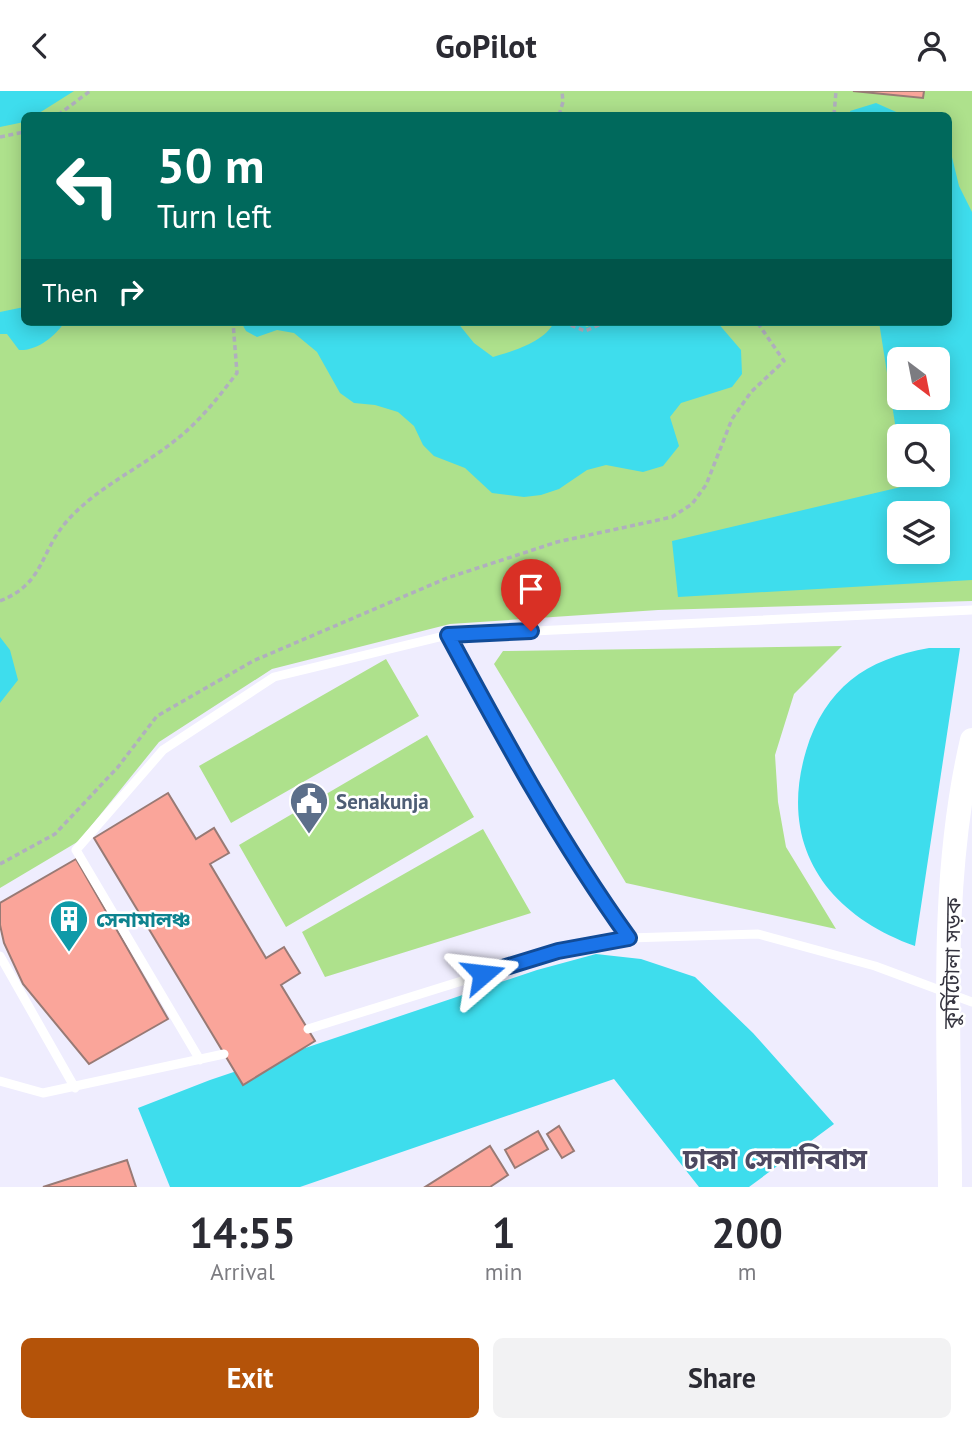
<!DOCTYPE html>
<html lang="en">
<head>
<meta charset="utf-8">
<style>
	body { margin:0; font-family:"PT Sans","Noto Sans Bengali",sans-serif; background:#f2f2f3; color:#2b2b33; height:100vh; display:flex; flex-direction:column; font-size:26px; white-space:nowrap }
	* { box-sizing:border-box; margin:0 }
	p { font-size:23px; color:#7c7c81 }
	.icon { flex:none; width:38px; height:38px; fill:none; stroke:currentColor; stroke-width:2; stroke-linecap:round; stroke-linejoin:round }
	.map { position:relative; height:1096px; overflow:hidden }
	.drawer { display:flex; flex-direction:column; background:#fff; flex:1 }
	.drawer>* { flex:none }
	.top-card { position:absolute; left:21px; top:21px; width:931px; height:214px; border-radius:10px; box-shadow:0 4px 18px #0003; background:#00695c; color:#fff; overflow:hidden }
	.needle { width:46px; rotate:148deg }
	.buttons { position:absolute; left:887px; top:256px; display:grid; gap:14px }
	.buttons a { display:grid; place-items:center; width:63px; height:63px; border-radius:10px; background:#fff; box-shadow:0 4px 18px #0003; font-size:35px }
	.pin { position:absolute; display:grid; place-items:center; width:60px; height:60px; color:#fff; margin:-72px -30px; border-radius:50% 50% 50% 0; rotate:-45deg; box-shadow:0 0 7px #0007 }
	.pin .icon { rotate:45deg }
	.me { position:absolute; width:77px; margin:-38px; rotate:73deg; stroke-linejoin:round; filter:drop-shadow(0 0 5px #0008) }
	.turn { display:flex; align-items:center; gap:24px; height:147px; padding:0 21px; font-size:32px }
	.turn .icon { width:91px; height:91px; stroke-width:2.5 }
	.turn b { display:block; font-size:49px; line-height:60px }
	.then { display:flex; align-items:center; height:66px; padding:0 21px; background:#0003; gap:14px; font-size:26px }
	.eta { display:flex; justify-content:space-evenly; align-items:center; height:119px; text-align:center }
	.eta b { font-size:42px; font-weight:700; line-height:49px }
	.button { display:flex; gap:14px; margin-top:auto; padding:14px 21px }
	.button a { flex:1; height:80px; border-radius:10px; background:#b45309; color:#fff; font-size:28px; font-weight:700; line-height:80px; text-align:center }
	.button a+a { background:#f2f2f3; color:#2b2b33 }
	header { display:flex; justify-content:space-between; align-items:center; height:91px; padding:0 21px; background:#fff; font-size:32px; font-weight:700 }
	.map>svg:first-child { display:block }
</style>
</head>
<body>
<header><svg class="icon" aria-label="back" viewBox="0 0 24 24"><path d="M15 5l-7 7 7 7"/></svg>GoPilot<svg class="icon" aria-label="person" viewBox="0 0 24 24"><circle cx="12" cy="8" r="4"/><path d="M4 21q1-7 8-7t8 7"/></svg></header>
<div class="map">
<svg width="972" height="1096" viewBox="0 0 972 1096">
	<rect width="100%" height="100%" fill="#efedfe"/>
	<!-- green -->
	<path fill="#aee18c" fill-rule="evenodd" d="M 0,0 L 972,0 L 972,510 L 658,519 L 450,533 L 272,578 L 159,651 L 79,750 L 0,797 ZM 24,24 L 948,24 L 948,231 L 24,231 ZM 900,268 L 938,268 L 938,306 L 900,306 ZM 900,345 L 938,345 L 938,383 L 900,383 ZM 900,422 L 938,422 L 938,460 L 900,460 Z
		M 842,555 L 794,603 L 775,664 L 778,711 L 786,756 L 836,838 L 626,792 L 494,573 L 503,560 Z
		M 386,568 L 419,625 L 231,732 L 199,675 Z
		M 427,644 L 474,726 L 286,836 L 239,754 Z
		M 483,738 L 531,822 L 325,886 L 302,841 Z"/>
	<!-- water -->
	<path fill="#3edded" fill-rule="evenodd" d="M 0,0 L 74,0 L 36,24 L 24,24 L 24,31 L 0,36 Z
		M 876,12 L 903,24 L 851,24 L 850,20 Z
		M 949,63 L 952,66 L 959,95 L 972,121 L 972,489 L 678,506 L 672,450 L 905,395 L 904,383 L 938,383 L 938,345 L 900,345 L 899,358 L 879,231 L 948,231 ZM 900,268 L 938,268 L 938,306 L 900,306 ZM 900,422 L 938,422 L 938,460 L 900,460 Z
		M 24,216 L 24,231 L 65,231 C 55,245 38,260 19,259 L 7,243 L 0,243 L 0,221 Z
		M 241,231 L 457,231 L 474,252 L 493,266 C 513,260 545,251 554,231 L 577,231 L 587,236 L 596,231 L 717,231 L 741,259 L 742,283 L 732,296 L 681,312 L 670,326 L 679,355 L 663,375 L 643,381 L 606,374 L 587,379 L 559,398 L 541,404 L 524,406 L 492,402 L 465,377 L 434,365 L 423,354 L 414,335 L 398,321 L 375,314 L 354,312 L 340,302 L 317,261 L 294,242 L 277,239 L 257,246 L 246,240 Z
		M 0,546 L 10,559 L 18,589 L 0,612 Z
		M 929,557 L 960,557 L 915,855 C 826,823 778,754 806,660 C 825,597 866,568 929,557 Z
		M 596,863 L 641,868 L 695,886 L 753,942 L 834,1033 L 749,1096 L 699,1096 L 614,988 L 300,1096 L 170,1096 L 138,1017 L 210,989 L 537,879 Z"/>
	<!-- building -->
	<path fill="#faa59a" stroke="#987a75" stroke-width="2" d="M 853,0 L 924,0 L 923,7 Z
		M 168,702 L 196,748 L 214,737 L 229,762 L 210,773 L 266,867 L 284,856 L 300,882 L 281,894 L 315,950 L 243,994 L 94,747 Z
		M 76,768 L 168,928 L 89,973 L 23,893 L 4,852 L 0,834 L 0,812 Z
		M 559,1035 L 574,1060 L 562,1067 L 547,1043 Z
		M 538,1040 L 548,1058 L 515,1077 L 505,1059 Z
		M 490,1055 L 508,1084 L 490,1096 L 425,1096 Z
		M 127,1069 L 136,1096 L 43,1096 Z"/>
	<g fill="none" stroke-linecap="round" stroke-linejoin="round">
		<!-- path -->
		<path stroke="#b0afbe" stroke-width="3.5" stroke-dasharray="5 3.5" stroke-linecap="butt" d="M 58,24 L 90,0
			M 559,24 L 563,11 L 562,0
			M 834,24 L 836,0
			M 0,46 L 24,41
			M 563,231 L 585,240 L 606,231
			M 0,510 C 45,492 39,462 67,430 C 100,393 146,375 183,343 C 204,325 220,304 237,282 L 233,231
			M 0,773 L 55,743 L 118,676 L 157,625 L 253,570 L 447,487 L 557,451 L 672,426 L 692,413 L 706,394 L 732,328 L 751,301 L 784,270 L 757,231"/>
		<!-- lane -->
		<path stroke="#fff" stroke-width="9" d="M 448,544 C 504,648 560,751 629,847
			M 0,865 L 75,997
			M 308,938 L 558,860 L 629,847 L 758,843 L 875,875 L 972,911
			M 200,969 L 76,759 L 163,659 L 274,586 L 448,544 L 972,519
			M 0,990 L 43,1002 L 224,963"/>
		<!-- secondary -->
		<path stroke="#fff" stroke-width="24" d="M 950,1096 C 950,948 938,794 972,649"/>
	</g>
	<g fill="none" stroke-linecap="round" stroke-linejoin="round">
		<!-- route casing -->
		<g stroke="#114b97" stroke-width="18">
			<path id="route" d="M 483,883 L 558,860 L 629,847 C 560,751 504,648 448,544 L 531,540"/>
		</g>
		<!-- route -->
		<use href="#route" stroke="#1a73e8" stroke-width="12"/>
	</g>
	<!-- icons -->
	<defs>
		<g id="civic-pin" transform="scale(2.0125)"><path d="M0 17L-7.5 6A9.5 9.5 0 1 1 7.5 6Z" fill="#5c6f8a" stroke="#fff"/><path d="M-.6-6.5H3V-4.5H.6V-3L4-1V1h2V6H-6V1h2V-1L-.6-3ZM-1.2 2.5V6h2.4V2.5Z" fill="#fff"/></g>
		<g id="building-pin" transform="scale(2.0125)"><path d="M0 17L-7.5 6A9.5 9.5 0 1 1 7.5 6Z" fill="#0f9aa8" stroke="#fff"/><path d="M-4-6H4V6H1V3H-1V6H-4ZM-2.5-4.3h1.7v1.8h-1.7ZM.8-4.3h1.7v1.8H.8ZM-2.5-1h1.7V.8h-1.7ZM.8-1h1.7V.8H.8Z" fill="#fff"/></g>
	</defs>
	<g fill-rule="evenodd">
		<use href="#civic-pin" x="309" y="710"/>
		<use href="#building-pin" x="69" y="828"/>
	</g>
	<g text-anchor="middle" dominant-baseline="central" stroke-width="5" stroke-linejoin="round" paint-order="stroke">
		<!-- service labels -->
		<g font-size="21" font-weight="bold" fill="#4e5e75" stroke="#fff" text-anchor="start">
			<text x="336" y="710">Senakunja</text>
		</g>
		<!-- culture labels -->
		<g font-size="21" font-weight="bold" fill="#0d838f" stroke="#fff" text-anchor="start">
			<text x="96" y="828">সেনামালঞ্চ</text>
		</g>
		<!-- street labels -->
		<g font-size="21" fill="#35343f" stroke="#fff">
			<text transform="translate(952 872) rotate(-89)">কুর্মিটোলা সড়ক</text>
		</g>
		<!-- district labels -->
		<g font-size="28" font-weight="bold" fill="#4d4961" stroke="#fff">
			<text x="775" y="1067">ঢাকা সেনানিবাস</text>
		</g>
	</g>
</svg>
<div class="buttons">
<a><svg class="needle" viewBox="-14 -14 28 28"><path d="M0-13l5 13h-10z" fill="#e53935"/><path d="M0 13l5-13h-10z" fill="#7c7c81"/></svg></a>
<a><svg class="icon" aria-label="search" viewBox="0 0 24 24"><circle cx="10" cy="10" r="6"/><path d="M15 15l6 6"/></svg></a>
<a><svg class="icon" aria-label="layers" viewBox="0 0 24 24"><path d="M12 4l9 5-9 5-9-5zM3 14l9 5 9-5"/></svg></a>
</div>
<div class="pin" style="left:531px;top:540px;background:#d93025"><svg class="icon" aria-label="arrive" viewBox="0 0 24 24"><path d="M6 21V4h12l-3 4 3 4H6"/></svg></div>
<svg class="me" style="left:483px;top:883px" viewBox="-20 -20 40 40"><path d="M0-17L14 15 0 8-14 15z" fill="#1a73e8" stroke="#fff" stroke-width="4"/></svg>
<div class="top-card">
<div class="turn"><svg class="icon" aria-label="left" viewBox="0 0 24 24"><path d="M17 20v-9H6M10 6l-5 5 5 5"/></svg><div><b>50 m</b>Turn left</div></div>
<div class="then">Then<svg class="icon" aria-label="right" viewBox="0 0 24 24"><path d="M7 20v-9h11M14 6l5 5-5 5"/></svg></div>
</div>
</div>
<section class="drawer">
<div class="eta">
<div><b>14:55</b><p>Arrival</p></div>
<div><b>1</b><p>min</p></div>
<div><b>200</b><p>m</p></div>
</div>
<div class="button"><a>Exit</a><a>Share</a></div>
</section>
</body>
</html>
